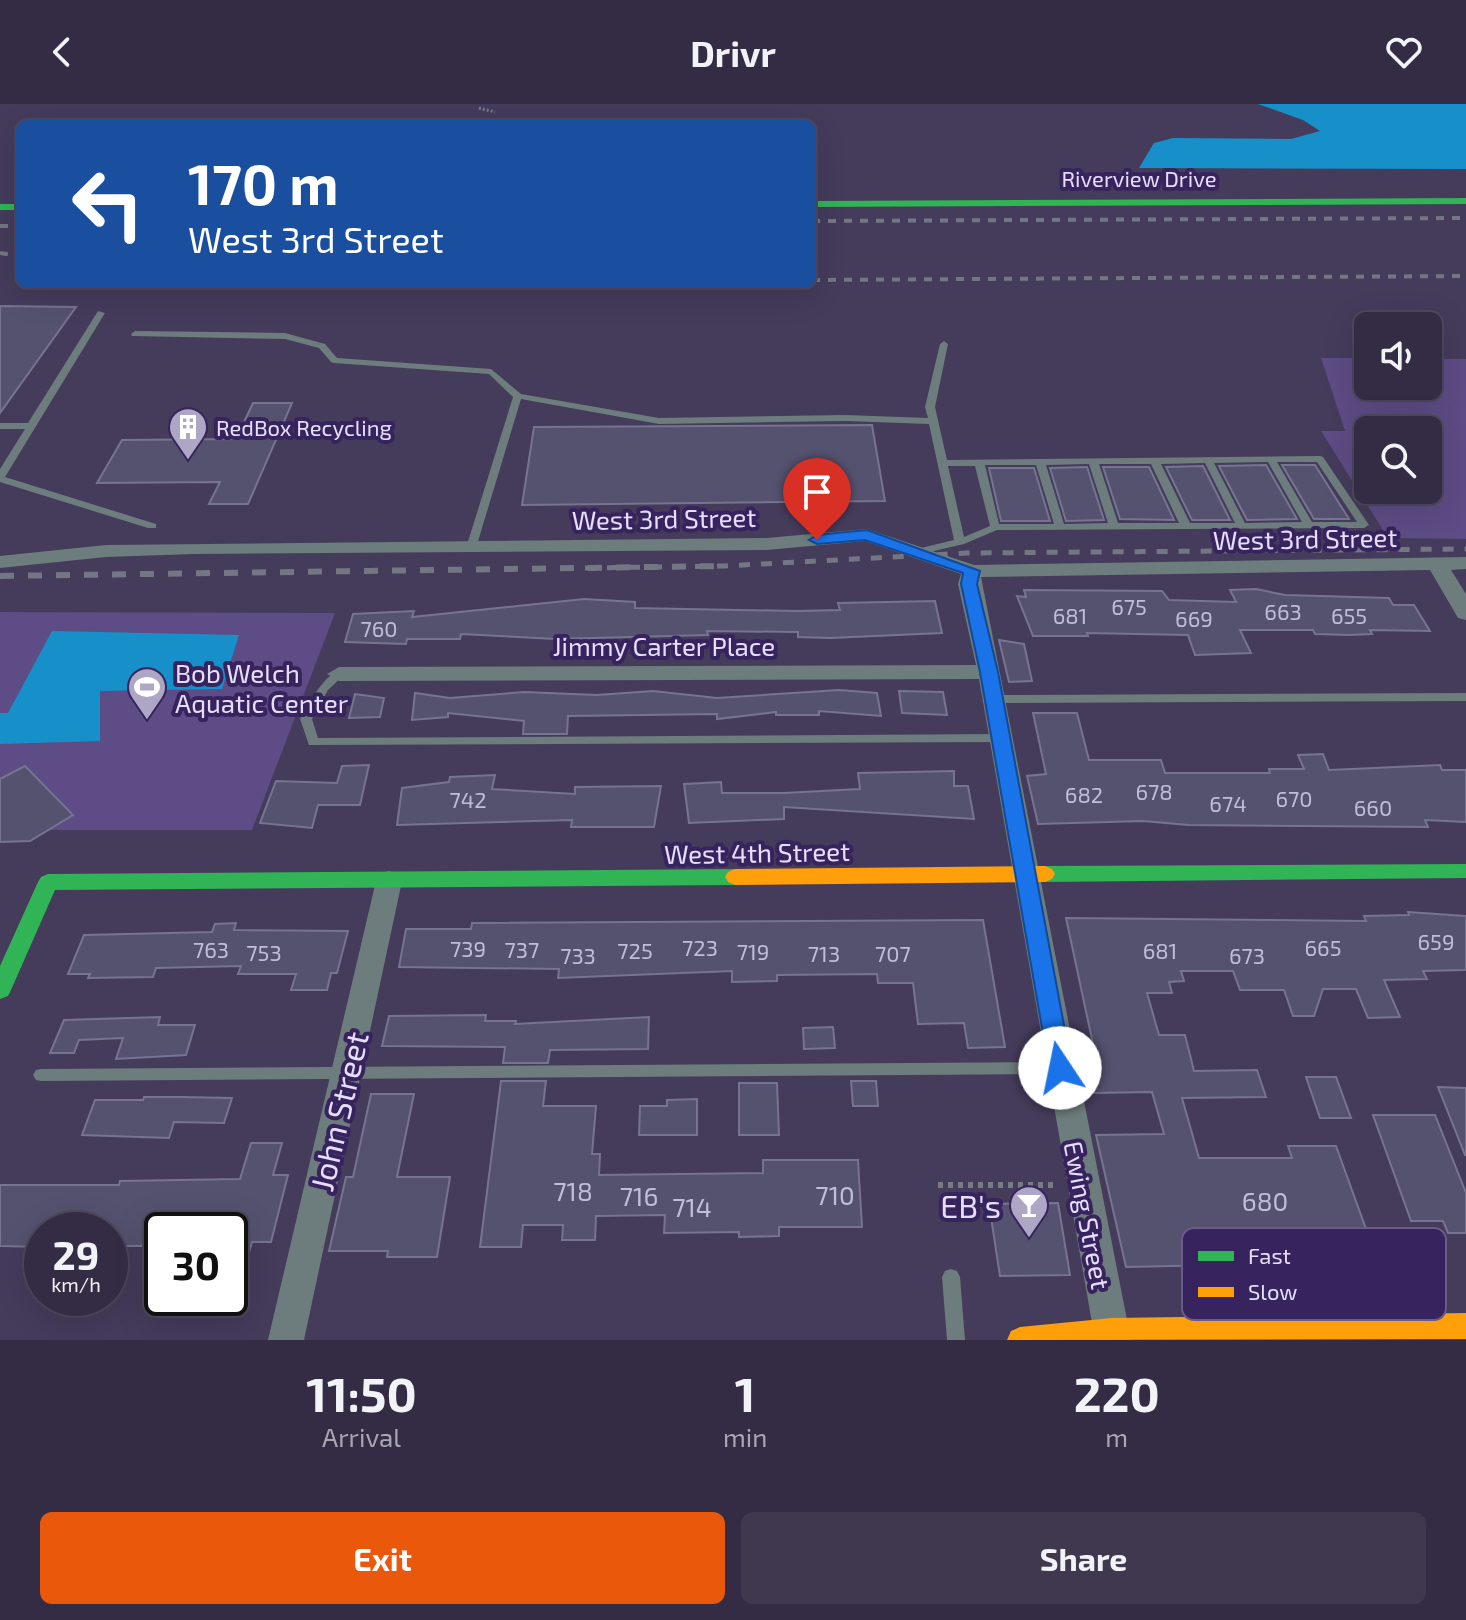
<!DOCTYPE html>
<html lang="en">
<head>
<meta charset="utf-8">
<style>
	body { margin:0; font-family:"Exo 2",sans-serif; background:#3f384f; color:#f1f3f6; height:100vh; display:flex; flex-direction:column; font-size:30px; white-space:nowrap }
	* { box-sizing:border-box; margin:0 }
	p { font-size:26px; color:#a9a7b2 }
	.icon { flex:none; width:44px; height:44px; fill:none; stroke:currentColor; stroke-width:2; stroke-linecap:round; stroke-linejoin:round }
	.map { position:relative; height:1236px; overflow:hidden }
	.details { display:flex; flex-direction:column; background:#342c44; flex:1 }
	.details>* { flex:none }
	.banner { position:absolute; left:16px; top:16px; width:800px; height:168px; border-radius:12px; box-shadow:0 8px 32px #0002,0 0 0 2px #4e485d; background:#1a4fa0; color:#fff; overflow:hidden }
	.fabs { position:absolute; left:1354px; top:208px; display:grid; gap:16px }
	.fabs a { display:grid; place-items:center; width:88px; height:88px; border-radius:12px; background:#342c44; box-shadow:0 8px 32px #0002,0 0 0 2px #4e485d; font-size:40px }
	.speed { position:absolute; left:24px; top:1108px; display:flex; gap:16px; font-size:40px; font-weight:700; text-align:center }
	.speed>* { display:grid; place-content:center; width:104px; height:104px; border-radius:50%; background:#342c44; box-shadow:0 8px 32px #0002,0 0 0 2px #4e485d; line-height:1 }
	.speed small { font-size:20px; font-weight:400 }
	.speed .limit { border:4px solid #111; border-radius:12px; background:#fff; color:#111 }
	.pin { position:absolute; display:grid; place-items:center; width:68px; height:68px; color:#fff; margin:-82px -34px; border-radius:50% 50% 50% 0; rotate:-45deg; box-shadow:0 0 8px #0007 }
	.pin .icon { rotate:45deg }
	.me { position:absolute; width:88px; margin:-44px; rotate:349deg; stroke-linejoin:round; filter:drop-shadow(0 0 6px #0008) }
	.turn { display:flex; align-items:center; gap:28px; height:168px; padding:0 40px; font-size:36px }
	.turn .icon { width:104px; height:104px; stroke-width:2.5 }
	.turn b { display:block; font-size:56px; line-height:68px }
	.eta { display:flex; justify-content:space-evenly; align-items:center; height:136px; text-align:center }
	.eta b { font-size:48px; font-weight:700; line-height:56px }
	.action { display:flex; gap:16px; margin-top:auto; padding:16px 40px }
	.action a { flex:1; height:92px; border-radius:12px; background:#ea580c; color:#fff; font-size:32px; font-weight:700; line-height:92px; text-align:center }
	.action a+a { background:#3f384f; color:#f1f3f6 }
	header { display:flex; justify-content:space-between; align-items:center; height:104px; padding:0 40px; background:#342c44; font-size:36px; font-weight:700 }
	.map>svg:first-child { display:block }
</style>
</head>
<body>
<header><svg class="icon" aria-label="back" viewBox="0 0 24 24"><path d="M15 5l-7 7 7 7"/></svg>Drivr<svg class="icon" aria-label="heart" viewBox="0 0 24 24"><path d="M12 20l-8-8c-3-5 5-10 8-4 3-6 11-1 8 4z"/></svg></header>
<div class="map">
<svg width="1466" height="1236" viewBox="0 0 1466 1236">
	<rect width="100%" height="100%" fill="#453b5b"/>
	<!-- green -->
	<path fill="#5d4c85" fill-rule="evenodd" d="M 1321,254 L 1368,254 L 1368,282 L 1428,282 L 1428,255 L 1466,255 L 1466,435 L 1388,434 L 1321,327 L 1345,327 ZM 1368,326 L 1428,326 L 1428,386 L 1368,386 Z
		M 0,508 L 335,509 L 252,726 L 49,726 L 30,737 L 0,738 Z"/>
	<!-- water -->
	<path fill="#1790c9" d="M 1258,0 L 1466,0 L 1466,65 L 1139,64 L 1154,39 L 1173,34 L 1291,35 L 1320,27 L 1303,16 Z
		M 52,527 L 239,531 L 222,585 L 100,587 L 100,637 L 0,640 L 0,609 L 8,609 Z"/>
	<!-- building -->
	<path fill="#555270" stroke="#767490" stroke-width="2" d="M 0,202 L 76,203 L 0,309 Z
		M 253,299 L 292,299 L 248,400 L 209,400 L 220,378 L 97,379 L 122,336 L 236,335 Z
		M 872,321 L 885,397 L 522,401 L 534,323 Z
		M 1266,361 L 1297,415 L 1247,416 L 1219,362 Z
		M 1282,361 L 1315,361 L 1349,415 L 1314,415 Z
		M 1203,362 L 1230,416 L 1192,416 L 1166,363 Z
		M 1087,363 L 1104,416 L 1066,417 L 1050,364 Z
		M 1103,363 L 1149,363 L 1174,416 L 1120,415 Z
		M 989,364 L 1034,364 L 1050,417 L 1001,417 Z
		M 1256,485 L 1285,491 L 1389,494 L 1393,501 L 1414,501 L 1430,527 L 1370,526 L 1372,530 L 1349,531 L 1315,530 L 1313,526 L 1240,526 L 1251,549 L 1195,551 L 1188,531 L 1087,529 L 1088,532 L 1033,532 L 1017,492 L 1026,493 L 1024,486 L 1162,487 L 1169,496 L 1236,498 L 1230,486 Z
		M 584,495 L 635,498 L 635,504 L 797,507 L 840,506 L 838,499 L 935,497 L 942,529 L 830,534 L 798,533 L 798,528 L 707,527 L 708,531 L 555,535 L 461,530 L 460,535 L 407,535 L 406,540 L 345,538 L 353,510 L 414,507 L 412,513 Z
		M 999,536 L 1024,540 L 1032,577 L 1009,578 Z
		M 839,586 L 877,589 L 881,612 L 819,607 L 819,611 L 776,611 L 776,608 L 717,615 L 717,610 L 568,612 L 567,630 L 523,630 L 524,617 L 448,609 L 448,613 L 412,616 L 415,589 L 450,594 L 524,588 L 597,591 L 653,587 L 717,594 Z
		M 899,587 L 943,588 L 947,611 L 902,609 Z
		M 355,590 L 384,594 L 380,613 L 349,614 Z
		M 1033,609 L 1077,609 L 1089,656 L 1161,656 L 1165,669 L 1270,669 L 1269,665 L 1304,665 L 1298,651 L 1323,650 L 1329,666 L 1440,661 L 1442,666 L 1466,666 L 1466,718 L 1425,716 L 1428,723 L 1188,721 L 1143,717 L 1038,720 L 1027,672 L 1046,670 Z
		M 369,661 L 360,701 L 318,701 L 312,724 L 260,719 L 276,677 L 337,679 L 342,662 Z
		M 25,662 L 73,711 L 30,737 L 0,738 L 0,675 Z
		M 954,667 L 954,682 L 968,682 L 974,715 L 784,703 L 784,715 L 689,719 L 684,680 L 721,678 L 722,689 L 783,689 L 860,685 L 858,669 Z
		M 495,671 L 492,685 L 575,690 L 575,683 L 661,682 L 654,723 L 571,723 L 572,716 L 397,721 L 402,684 L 449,678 L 450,673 Z
		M 1408,808 L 1466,812 L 1466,866 L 1423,867 L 1427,875 L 1384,876 L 1400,913 L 1368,914 L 1356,885 L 1323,885 L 1314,912 L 1293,912 L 1284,886 L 1240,886 L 1233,867 L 1181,867 L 1184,877 L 1169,878 L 1172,889 L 1147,889 L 1159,931 L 1185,931 L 1194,967 L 1257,966 L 1266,993 L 1182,994 L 1199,1054 L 1292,1054 L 1288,1042 L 1336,1042 L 1370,1136 L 1213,1138 L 1220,1161 L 1126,1163 L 1096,1031 L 1164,1030 L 1152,988 L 1094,989 L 1089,968 L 1099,968 L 1066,814 L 1366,817 L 1364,812 L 1409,811 Z
		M 983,816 L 1005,943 L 968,944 L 964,919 L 918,920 L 913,879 L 878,879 L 877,870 L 777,871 L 777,877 L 732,878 L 732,867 L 558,874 L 559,865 L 399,863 L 406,825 L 471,825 L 472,819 Z
		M 236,819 L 234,826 L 348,827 L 337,869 L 331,869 L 327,886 L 291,886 L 296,870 L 238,870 L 241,862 L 156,864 L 153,873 L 88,874 L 90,870 L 68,870 L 84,831 L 212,828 L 215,820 Z
		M 486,911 L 485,917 L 516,917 L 515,920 L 649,913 L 648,945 L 550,946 L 548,959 L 503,959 L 505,943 L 382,942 L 389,912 Z
		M 160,913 L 158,921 L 195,921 L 186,951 L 116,955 L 123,934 L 79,936 L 74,949 L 50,949 L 64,916 Z
		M 833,923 L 835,944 L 804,945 L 803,924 Z
		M 1306,973 L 1336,973 L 1351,1014 L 1320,1014 Z
		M 501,977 L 546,977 L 543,1002 L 596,1002 L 592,1050 L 600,1050 L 599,1071 L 763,1069 L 763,1056 L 858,1056 L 862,1123 L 779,1123 L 779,1132 L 739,1133 L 739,1128 L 664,1129 L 665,1111 L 596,1112 L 595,1136 L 562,1136 L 563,1121 L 523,1121 L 521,1143 L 480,1143 Z
		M 851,977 L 876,977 L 878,1002 L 853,1002 Z
		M 739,979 L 777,979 L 779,1031 L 739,1031 Z
		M 1438,983 L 1466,984 L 1466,1051 L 1465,1051 Z
		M 371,990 L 414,990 L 397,1073 L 450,1073 L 437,1153 L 387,1153 L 388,1147 L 329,1147 L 346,1073 L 353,1073 Z
		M 144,993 L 182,993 L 232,994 L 224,1019 L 174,1018 L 169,1034 L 82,1031 L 95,996 L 143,996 Z
		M 697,995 L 697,1031 L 639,1031 L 640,1002 L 667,1002 L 667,996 Z
		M 1373,1011 L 1435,1011 L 1466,1089 L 1466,1129 L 1448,1129 L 1443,1117 L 1411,1117 Z
		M 251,1039 L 282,1039 L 273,1071 L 288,1071 L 271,1138 L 252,1138 L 248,1152 L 230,1152 L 230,1126 L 147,1126 L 142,1142 L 110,1142 L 110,1126 L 42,1126 L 42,1143 L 0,1142 L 0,1081 L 119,1081 L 120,1077 L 240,1075 Z
		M 1058,1099 L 1070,1171 L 1000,1172 L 989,1100 Z"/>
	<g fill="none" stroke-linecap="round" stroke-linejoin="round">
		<!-- path-far1 -->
		<path stroke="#767c84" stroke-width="3" stroke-dasharray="2 2" stroke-linecap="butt" d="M 479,4 L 495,8
			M 464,19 L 471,20"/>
		<!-- path -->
		<path stroke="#767c84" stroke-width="6" stroke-dasharray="5 5" stroke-linecap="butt" d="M 938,1081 L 1057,1081"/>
		<!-- lane -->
		<path fill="#6d7c7c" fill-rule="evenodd" d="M 98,207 L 105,209 L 5,373 L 156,420 L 156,424 L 148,424 L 0,378 L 0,365 L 25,325 L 0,325 L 0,319 L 28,319 Z
			M 135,227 L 285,229 L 325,240 L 337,254 L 491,265 L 521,290 L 659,314 L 846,311 L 928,314 L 925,303 L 940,240 L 944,237 L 948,240 L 935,303 L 947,356 L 1320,352 L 1323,353 L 1369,421 L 1364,424 L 997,426 L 964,440 L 921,450 L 916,447 L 917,445 L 954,436 L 929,320 L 846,317 L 659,320 L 521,295 L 476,444 L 471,447 L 466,444 L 513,293 L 489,270 L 334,259 L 331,258 L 319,244 L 285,235 L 132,232 L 131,230 ZM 1268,358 L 1302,418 L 1245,419 L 1214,359 ZM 1277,358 L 1317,358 L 1357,418 L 1312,418 ZM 1205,359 L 1235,419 L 1190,419 L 1161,360 ZM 1089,360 L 1108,419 L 1064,420 L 1046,361 ZM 1099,360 L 1151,360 L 1179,419 L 1118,419 ZM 985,361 L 1036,361 L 1054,420 L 999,420 ZM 948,362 L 975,362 L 990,422 L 964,433 Z
			M 339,566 L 345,570 L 328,586 L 312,615 L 318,634 L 1001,630 L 1007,634 L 1001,638 L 309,641 L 300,615 C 311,597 320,576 339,566 Z
			M 1466,589 L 1466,597 L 994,599 L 988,595 L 994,591 Z
			M 1060,958 L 1065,959 L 1068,964 L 1065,969 L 1060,970 L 41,977 L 36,976 L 33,971 L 36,966 L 41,965 Z
			M 951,1165 L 957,1167 L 960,1173 L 965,1236 L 947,1236 L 942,1173 L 945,1167 Z"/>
		<!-- street -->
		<path fill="#6d7c7c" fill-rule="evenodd" d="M 867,425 L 974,461 L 1466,453 L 1466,465 L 1451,466 L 1466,490 L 1466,516 L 1458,514 L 1430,466 L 981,473 L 1131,1236 L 1095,1236 L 979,575 L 339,577 L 327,570 L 339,563 L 976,561 L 958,480 L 961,470 L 865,437 L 767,446 L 194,450 L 106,453 L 0,464 L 0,452 L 106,441 L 767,434 Z
			M 389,767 L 399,770 L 402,777 L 304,1236 L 268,1236 L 376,777 L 379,770 Z"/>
		<!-- fast -->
		<path fill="#30b455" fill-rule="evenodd" d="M 1466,94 L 1466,100 L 812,103 L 812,97 Z
			M 0,100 L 20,100 L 20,106 L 0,106 Z
			M 1466,760 L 1466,774 L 1045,778 L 1038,775 L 1035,770 L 1038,765 L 1045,762 Z
			M 735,765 L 742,768 L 745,773 L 742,778 L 735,781 L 55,786 L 11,886 L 8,892 L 0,895 L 0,862 L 38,778 L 41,773 L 48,770 Z"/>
		<!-- slow -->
		<path fill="#ff9f0a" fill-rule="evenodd" d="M 1045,762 L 1052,765 L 1055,770 L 1052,775 L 1045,778 L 735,781 L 728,778 L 725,773 L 728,768 L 735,765 Z
			M 1466,1209 L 1466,1235 L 1007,1236 L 1011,1227 L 1020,1223 L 1112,1214 Z"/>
		<!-- rail-far2 -->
		<path stroke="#737783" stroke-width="4" stroke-dasharray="8 8" stroke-linecap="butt" d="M 812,117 L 1466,114
			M 0,122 L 20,122
			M 0,149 L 20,152
			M 812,176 L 1466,172"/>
		<!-- rail-far1 -->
		<path stroke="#737783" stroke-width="5" stroke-dasharray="11 11" stroke-linecap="butt" d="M 585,464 L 724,462 L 967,449 L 1466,445"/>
		<!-- rail -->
		<path stroke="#737783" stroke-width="6" stroke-dasharray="14 14" stroke-linecap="butt" d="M 0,472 L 725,462"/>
	</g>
	<!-- route -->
	<path fill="#1a73e8" stroke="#114b97" stroke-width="2" d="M 867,426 L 980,467 L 977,480 L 998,568 L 1072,964 L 1068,971 L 1060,974 L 1052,971 L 1049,964 L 980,568 L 961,480 L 963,469 L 865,436 L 817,440 L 809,436 L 817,431 Z"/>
	<!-- icons -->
	<defs>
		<g id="building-pin" transform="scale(2)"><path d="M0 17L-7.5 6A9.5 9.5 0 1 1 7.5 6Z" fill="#ada6c4" stroke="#37235d"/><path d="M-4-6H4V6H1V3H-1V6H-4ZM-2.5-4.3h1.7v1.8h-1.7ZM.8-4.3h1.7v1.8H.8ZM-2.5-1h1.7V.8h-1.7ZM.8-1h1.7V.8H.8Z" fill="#fff"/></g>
		<g id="stadium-pin" transform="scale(2)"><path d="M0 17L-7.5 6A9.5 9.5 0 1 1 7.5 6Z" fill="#ada6c4" stroke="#37235d"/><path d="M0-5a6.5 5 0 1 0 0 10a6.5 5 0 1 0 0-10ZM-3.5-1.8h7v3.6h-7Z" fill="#fff"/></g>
		<g id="bar-pin" transform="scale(2)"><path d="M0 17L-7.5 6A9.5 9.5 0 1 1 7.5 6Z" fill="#ada6c4" stroke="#37235d"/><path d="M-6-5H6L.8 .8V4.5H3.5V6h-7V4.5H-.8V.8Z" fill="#fff"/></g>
	</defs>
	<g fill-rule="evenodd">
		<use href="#building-pin" x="188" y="323"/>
		<use href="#stadium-pin" x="147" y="583"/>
		<use href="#bar-pin" x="1029" y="1101"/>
	</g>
	<g text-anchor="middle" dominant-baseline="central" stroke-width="8" stroke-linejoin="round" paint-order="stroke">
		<!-- far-street labels -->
		<g font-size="22" fill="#e5dffc" stroke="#37235d">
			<text x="1139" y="74">Riverview Drive</text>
		</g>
		<!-- far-poi labels -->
		<g font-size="22" fill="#e5dffc" stroke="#37235d" text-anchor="start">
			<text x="216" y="323">RedBox Recycling</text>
		</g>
		<!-- number labels -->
		<g font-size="22" fill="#c1bcd9">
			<text x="1129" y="502">675</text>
			<text x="1283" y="507">663</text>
			<text x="1070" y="511">681</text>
			<text x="1349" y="511">655</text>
			<text x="1194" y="514">669</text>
			<text x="379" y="524">760</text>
			<text x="1154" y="687">678</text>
			<text x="1084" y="690">682</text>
			<text x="1294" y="694">670</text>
			<text x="468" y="695">742</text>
			<text x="1228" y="699">674</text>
			<text x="1373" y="703">660</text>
			<text x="1436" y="837">659</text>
			<text x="700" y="843">723</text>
			<text x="1323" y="843">665</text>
			<text x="468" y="844">739</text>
			<text x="211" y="845">763</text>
			<text x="522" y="845">737</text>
			<text x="635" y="846">725</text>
			<text x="1160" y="846">681</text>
			<text x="753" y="847">719</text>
			<text x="264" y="848">753</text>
			<text x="824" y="849">713</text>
			<text x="893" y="849">707</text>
			<text x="578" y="851">733</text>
			<text x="1247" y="851">673</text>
		</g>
		<!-- street labels -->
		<g font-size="26" fill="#e5dffc" stroke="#37235d">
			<text transform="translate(664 414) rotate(-1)">West 3rd Street</text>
			<text transform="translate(1305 434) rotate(-1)">West 3rd Street</text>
			<text x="664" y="541">Jimmy Carter Place</text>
			<text transform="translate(757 748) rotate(-1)">West 4th Street</text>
			<text transform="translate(1088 1111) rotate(79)">Ewing Street</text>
		</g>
		<!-- poi labels -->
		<g font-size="26" fill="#e5dffc" stroke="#37235d" text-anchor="start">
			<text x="175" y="568">Bob Welch<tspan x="175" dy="30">Aquatic Center</tspan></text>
		</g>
		<!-- near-number labels -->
		<g font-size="26" fill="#c1bcd9">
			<text x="573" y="1086">718</text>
			<text x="835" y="1090">710</text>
			<text x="639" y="1091">716</text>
			<text x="1265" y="1096">680</text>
			<text x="692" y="1102">714</text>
		</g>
		<!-- near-street labels -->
		<g font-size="32" fill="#e5dffc" stroke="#37235d">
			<text transform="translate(338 1007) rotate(-77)">John Street</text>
		</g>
		<!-- near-poi labels -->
		<g font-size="32" fill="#e5dffc" stroke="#37235d" text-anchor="end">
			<text x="1001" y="1101">EB's</text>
		</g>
	</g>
	<!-- legend -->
	<rect x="1182" y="1124" width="264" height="92" rx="12" fill="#37235d" stroke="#6b5b8d" stroke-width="2"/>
	<rect x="1198" y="1147" width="36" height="10" fill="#30b455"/>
	<rect x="1198" y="1183" width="36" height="10" fill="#ff9f0a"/>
	<g font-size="22" fill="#e5dffc">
		<text x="1248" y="1160">Fast</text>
		<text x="1248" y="1196">Slow</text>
	</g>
</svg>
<div class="fabs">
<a><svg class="icon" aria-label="sound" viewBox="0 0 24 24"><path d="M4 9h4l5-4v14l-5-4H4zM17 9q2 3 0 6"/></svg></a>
<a><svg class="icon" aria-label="search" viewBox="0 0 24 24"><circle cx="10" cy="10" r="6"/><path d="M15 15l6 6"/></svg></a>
</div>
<div class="speed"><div>29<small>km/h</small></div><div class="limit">30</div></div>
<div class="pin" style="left:817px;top:436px;background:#d93025"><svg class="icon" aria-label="arrive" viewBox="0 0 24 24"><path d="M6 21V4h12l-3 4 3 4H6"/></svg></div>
<svg class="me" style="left:1060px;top:964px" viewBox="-20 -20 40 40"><circle r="19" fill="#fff"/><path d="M0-13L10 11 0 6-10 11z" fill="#1a73e8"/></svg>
<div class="banner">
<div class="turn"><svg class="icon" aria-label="left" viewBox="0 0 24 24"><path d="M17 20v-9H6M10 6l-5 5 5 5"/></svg><div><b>170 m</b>West 3rd Street</div></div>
</div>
</div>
<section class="details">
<div class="eta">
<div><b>11:50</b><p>Arrival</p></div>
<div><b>1</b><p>min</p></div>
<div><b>220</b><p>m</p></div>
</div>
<div class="action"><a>Exit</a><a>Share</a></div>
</section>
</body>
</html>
